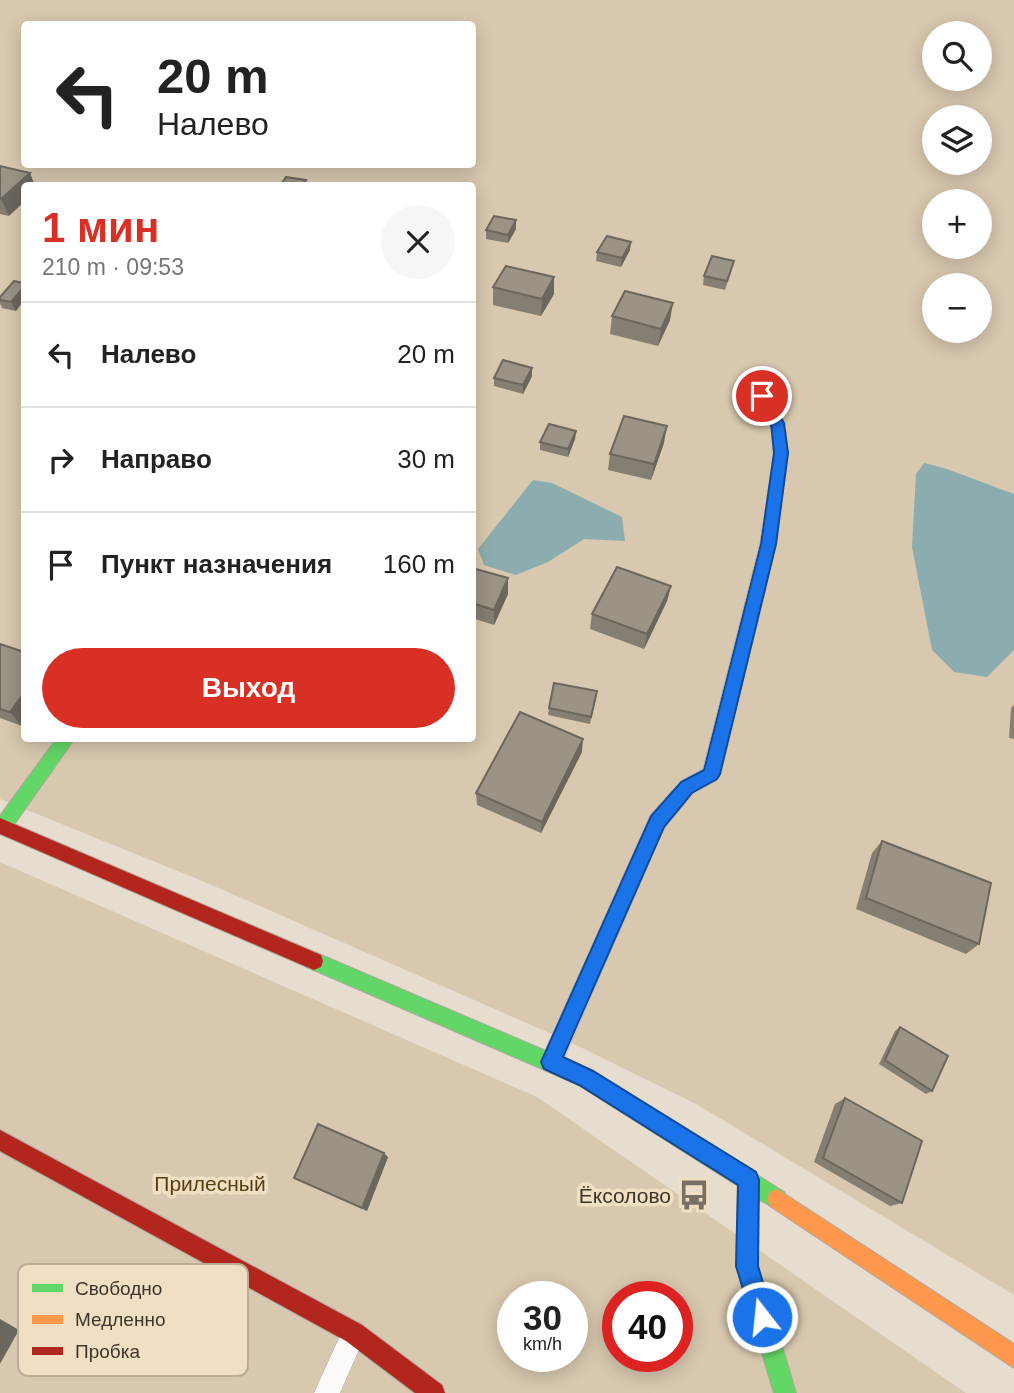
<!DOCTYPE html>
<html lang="ru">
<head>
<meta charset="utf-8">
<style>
	body { margin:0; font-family:Helvetica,sans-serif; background:#f6f6f6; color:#222; height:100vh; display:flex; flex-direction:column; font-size:26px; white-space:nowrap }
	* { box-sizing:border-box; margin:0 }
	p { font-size:23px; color:#767676 }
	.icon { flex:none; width:38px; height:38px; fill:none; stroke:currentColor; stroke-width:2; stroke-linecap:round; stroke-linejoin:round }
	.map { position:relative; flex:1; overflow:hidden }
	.drawer { position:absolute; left:21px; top:182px; width:455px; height:560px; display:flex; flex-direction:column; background:#fff; border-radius:7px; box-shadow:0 4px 18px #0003 }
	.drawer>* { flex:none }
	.banner { position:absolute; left:21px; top:21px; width:455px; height:147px; border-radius:7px; box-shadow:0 4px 18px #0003; background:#fff; color:#222; overflow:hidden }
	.buttons { position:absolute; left:922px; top:21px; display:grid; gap:14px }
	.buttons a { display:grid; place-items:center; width:70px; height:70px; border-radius:50%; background:#fff; box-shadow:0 4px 18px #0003; font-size:35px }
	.speed { position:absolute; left:497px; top:1281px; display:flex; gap:14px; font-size:35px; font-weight:700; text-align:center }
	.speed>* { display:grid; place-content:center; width:91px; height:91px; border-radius:50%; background:#fff; box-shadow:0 4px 18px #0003; line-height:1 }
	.speed small { font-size:18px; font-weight:400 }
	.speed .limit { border:10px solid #d22; background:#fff; color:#111 }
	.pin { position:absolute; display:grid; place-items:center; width:60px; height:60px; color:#fff; margin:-30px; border:4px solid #fff; border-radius:50%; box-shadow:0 2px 7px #0007 }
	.me { position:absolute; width:77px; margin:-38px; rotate:344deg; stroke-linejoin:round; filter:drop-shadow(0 0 5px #0008) }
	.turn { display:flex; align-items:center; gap:24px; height:147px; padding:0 21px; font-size:32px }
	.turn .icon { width:91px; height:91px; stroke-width:2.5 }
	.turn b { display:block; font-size:49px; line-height:60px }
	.round { display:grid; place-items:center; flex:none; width:74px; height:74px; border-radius:37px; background:#f6f6f6 }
	.headline { display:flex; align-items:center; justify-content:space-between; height:119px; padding:0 21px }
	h1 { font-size:42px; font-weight:800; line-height:52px; color:#d93025 }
	.action { display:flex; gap:14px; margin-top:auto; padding:14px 21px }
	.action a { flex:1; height:80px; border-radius:42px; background:#d93025; color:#fff; font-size:28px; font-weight:800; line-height:80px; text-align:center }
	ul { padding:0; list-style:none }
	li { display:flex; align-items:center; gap:21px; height:105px; padding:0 21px; border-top:2px solid #e0e0e0 }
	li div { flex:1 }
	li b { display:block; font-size:26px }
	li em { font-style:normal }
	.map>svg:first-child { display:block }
</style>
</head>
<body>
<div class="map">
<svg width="1014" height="1393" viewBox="0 0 1014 1393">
	<rect width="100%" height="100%" fill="#e6ddce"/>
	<!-- green -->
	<path fill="#d8c8af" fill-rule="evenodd" d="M 0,0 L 1014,0 L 1014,1295 L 698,1105 L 570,1042 L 207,883 L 0,799 ZM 24,24 L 472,24 L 472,164 L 24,164 ZM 934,33 L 980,33 L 980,79 L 934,79 ZM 934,117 L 980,117 L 980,163 L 934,163 ZM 24,186 L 472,186 L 472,738 L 24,738 ZM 934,201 L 980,201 L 980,247 L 934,247 ZM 934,285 L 980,285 L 980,331 L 934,331 Z
		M 0,862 L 537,1097 L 966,1393 L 0,1393 ZM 513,1297 L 572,1297 L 572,1356 L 513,1356 ZM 618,1297 L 677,1297 L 677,1356 L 618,1356 Z"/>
	<!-- water -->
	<path fill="#8cadaf" d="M 924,463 L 944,468 L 1014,494 L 1014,650 L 987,677 L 954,672 L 932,650 L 912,547 L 916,474 Z
		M 533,480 L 552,483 L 622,517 L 625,541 L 584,539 L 548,562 L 516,575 L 484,565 L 478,549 Z"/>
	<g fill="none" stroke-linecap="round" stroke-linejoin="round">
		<!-- lane casing -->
		<g stroke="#aea79b" stroke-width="1">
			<path id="lane" d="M 762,391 L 767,393 L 785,423 L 788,453 L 776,544 L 720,774 L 717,780 L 693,794 L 664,828 L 559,1070 L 551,1073 L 543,1070 L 540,1062 L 650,816 L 679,782 L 703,769 L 760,544 L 774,453 L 771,423 L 755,396 Z
				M 353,1324 L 362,1327 L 365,1336 L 340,1393 L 314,1393 L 344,1327 Z"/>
		</g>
		<!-- fast casing -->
		<g stroke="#aea79b" stroke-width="2">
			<path id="fast" d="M 57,738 L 75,738 L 8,833 L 0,834 L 0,816 Z
				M 314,952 L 593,1071 L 784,1192 L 787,1199 L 784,1206 L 777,1209 L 758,1199 L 758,1266 L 796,1393 L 774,1393 L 736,1266 L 738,1186 L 579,1085 L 307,967 L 305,961 L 307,955 Z"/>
		</g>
		<!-- slow casing -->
		<g stroke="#aea79b" stroke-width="2">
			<path id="slow" d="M 777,1189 L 1014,1344 L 1014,1368 L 770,1206 L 767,1199 L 770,1192 Z"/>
		</g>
		<!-- jam casing -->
		<g stroke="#aea79b" stroke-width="2">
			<path id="jam" d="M 0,818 L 321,955 L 323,961 L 321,967 L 314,970 L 307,967 L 0,834 Z
				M 0,1130 L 362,1325 L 442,1385 L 445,1393 L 415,1393 L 346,1341 L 0,1151 Z"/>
		</g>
		<!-- lane -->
		<use href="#lane" fill="#fbfaf8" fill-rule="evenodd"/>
		<!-- fast -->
		<use href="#fast" fill="#63d668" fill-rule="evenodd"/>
		<!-- slow -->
		<use href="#slow" fill="#ff974d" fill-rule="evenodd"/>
		<!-- jam -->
		<use href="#jam" fill="#b3261e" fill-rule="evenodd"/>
	</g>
	<!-- wall -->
	<path fill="#857e72" d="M 0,166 L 9,216 L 0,214 Z
		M 516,220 L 516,229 L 508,243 L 486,239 L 486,230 Z
		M 630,250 L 621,267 L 596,261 L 597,252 Z
		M 732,269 L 725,290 L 703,285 L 704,276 Z
		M 554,277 L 554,294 L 541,316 L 493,305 L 493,287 Z
		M 24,283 L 24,300 L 16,311 L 2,308 L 0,303 L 0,297 Z
		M 612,316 L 670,320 L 658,346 L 610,334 Z
		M 532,376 L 523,394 L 494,386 L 494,378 Z
		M 576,431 L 575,439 L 568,457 L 540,450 L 540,442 Z
		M 664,443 L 651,480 L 608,470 L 610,454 Z
		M 472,568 L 508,594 L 494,625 L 472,618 Z
		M 671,586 L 667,601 L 644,649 L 590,629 L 592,614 Z
		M 0,644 L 22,726 L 0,718 Z
		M 596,698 L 590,724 L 548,715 L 549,708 Z
		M 1014,705 L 1014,739 L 1009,738 L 1011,708 Z
		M 582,752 L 541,833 L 477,805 L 476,793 Z
		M 882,841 L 979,944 L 966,954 L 856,909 L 872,853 Z
		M 900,1027 L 932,1091 L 926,1094 L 879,1064 L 895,1031 Z
		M 845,1098 L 902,1203 L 890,1206 L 814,1162 L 835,1104 Z
		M 388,1157 L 367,1211 L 294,1178 Z"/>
	<!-- shaded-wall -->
	<path fill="#6c675d" d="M 30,173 L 35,186 L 24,186 L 24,202 L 9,216 L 1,199 Z
		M 516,220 L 516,229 L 508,243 L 508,235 Z
		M 631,242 L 630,250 L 621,267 L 622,258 Z
		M 554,277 L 554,294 L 541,316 L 542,299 Z
		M 24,287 L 24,300 L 16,311 L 11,302 Z
		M 673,303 L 670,320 L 658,346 L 661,329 Z
		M 532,368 L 532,376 L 523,394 L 523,385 Z
		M 667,426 L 664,443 L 651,480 L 654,464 Z
		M 576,431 L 575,439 L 568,457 L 568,449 Z
		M 508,578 L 508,594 L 494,625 L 494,610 Z
		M 671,586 L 667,601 L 644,649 L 647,634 Z
		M 24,693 L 24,722 L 22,726 L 10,712 Z
		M 583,739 L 582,752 L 541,833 L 542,822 Z
		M 384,1153 L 388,1157 L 367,1211 L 362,1208 Z
		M 0,1319 L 19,1330 L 0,1364 Z"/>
	<!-- building -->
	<path fill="#9b9385" stroke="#6c675d" stroke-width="2" d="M 0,166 L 30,173 L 1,199 L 0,198 Z
		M 286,177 L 306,180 L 302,186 L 280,186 Z
		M 494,216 L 516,220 L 508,235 L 486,230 Z
		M 607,236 L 631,242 L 622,258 L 597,252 Z
		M 712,256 L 734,261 L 727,281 L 704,276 Z
		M 506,266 L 554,277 L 542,299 L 493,287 Z
		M 14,281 L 24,283 L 24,287 L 11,302 L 0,300 L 0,297 Z
		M 625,291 L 673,303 L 661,329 L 612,316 Z
		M 503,360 L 532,368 L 523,385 L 494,378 Z
		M 624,416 L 667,426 L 654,464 L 610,454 Z
		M 549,424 L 576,431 L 568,449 L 540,442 Z
		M 617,567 L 671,586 L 647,634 L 592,614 Z
		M 472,568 L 508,578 L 494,610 L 472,603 Z
		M 0,644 L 24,652 L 24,693 L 10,712 L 0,709 Z
		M 554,683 L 597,691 L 591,717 L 549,708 Z
		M 520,712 L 583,739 L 542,822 L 476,793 Z
		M 882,841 L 991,883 L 979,944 L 866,898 Z
		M 900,1027 L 948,1056 L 932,1091 L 885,1060 Z
		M 845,1098 L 922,1141 L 902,1203 L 823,1158 Z
		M 318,1124 L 384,1153 L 362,1208 L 294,1178 Z"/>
	<!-- route -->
	<path fill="#1a73e8" stroke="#114b97" stroke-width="2" d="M 762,391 L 766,393 L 784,423 L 788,453 L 776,544 L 720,774 L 717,779 L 692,793 L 664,827 L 563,1057 L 593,1071 L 756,1172 L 759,1180 L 758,1266 L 773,1317 L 770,1325 L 762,1328 L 754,1325 L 736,1266 L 738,1185 L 579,1085 L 544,1069 L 541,1062 L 651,816 L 681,782 L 704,770 L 761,544 L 774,453 L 771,423 L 755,396 Z"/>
	<!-- icons -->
	<defs>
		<g id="bus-bare" transform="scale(2.415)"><path d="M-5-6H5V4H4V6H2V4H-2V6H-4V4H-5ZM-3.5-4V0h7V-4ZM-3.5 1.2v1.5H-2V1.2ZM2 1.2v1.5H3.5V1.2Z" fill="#787064" stroke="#f1dfc3" stroke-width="2.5" paint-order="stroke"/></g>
	</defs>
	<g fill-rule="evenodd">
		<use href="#bus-bare" x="694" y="1195"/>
	</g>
	<g text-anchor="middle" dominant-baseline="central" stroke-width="7" stroke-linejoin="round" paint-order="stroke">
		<!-- near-park labels -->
		<g font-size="21" fill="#583f12" stroke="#f1dfc3">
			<text x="210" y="1183">Прилесный</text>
		</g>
		<!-- near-poi labels -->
		<g font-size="21" fill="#3d362b" stroke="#f1dfc3" text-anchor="end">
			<text x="671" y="1195">Ёксолово</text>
		</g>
	</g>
	<!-- legend -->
	<rect x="18" y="1264" width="230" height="112" rx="10" fill="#f1dfc3" stroke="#bbac95" stroke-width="2"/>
	<rect x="32" y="1284" width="31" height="8" fill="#63d668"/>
	<rect x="32" y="1315" width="31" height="9" fill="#ff974d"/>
	<rect x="32" y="1347" width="31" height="8" fill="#b3261e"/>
	<g font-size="19" fill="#3d362b">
		<text x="75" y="1295">Свободно</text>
		<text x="75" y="1326">Медленно</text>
		<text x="75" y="1358">Пробка</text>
	</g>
</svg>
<div class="buttons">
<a><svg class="icon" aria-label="search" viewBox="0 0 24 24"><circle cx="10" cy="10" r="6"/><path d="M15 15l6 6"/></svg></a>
<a><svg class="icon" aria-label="layers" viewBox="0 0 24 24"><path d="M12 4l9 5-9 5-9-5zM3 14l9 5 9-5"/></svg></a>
<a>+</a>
<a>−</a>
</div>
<div class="speed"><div>30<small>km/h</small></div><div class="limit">40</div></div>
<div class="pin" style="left:762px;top:396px;background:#d93025"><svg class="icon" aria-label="arrive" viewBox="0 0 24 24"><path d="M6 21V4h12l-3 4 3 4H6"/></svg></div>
<svg class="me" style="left:762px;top:1317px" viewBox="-20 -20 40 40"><circle r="17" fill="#1a73e8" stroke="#fff" stroke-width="3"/><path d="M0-11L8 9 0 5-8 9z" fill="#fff"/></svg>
<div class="banner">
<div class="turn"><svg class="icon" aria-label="left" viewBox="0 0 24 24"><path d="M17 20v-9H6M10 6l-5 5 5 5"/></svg><div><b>20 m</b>Налево</div></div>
</div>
<section class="drawer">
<div class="headline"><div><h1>1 мин</h1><p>210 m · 09:53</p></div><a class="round"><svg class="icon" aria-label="close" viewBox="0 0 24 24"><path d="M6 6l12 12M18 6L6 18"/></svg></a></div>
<ul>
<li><svg class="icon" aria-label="left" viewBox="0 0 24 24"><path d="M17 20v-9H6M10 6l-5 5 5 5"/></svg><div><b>Налево</b></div><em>20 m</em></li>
<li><svg class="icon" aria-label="right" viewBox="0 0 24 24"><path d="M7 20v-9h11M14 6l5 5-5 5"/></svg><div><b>Направо</b></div><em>30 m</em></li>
<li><svg class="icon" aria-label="arrive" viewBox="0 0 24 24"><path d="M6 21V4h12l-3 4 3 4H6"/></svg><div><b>Пункт назначения</b></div><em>160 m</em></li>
</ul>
<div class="action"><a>Выход</a></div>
</section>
</div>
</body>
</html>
